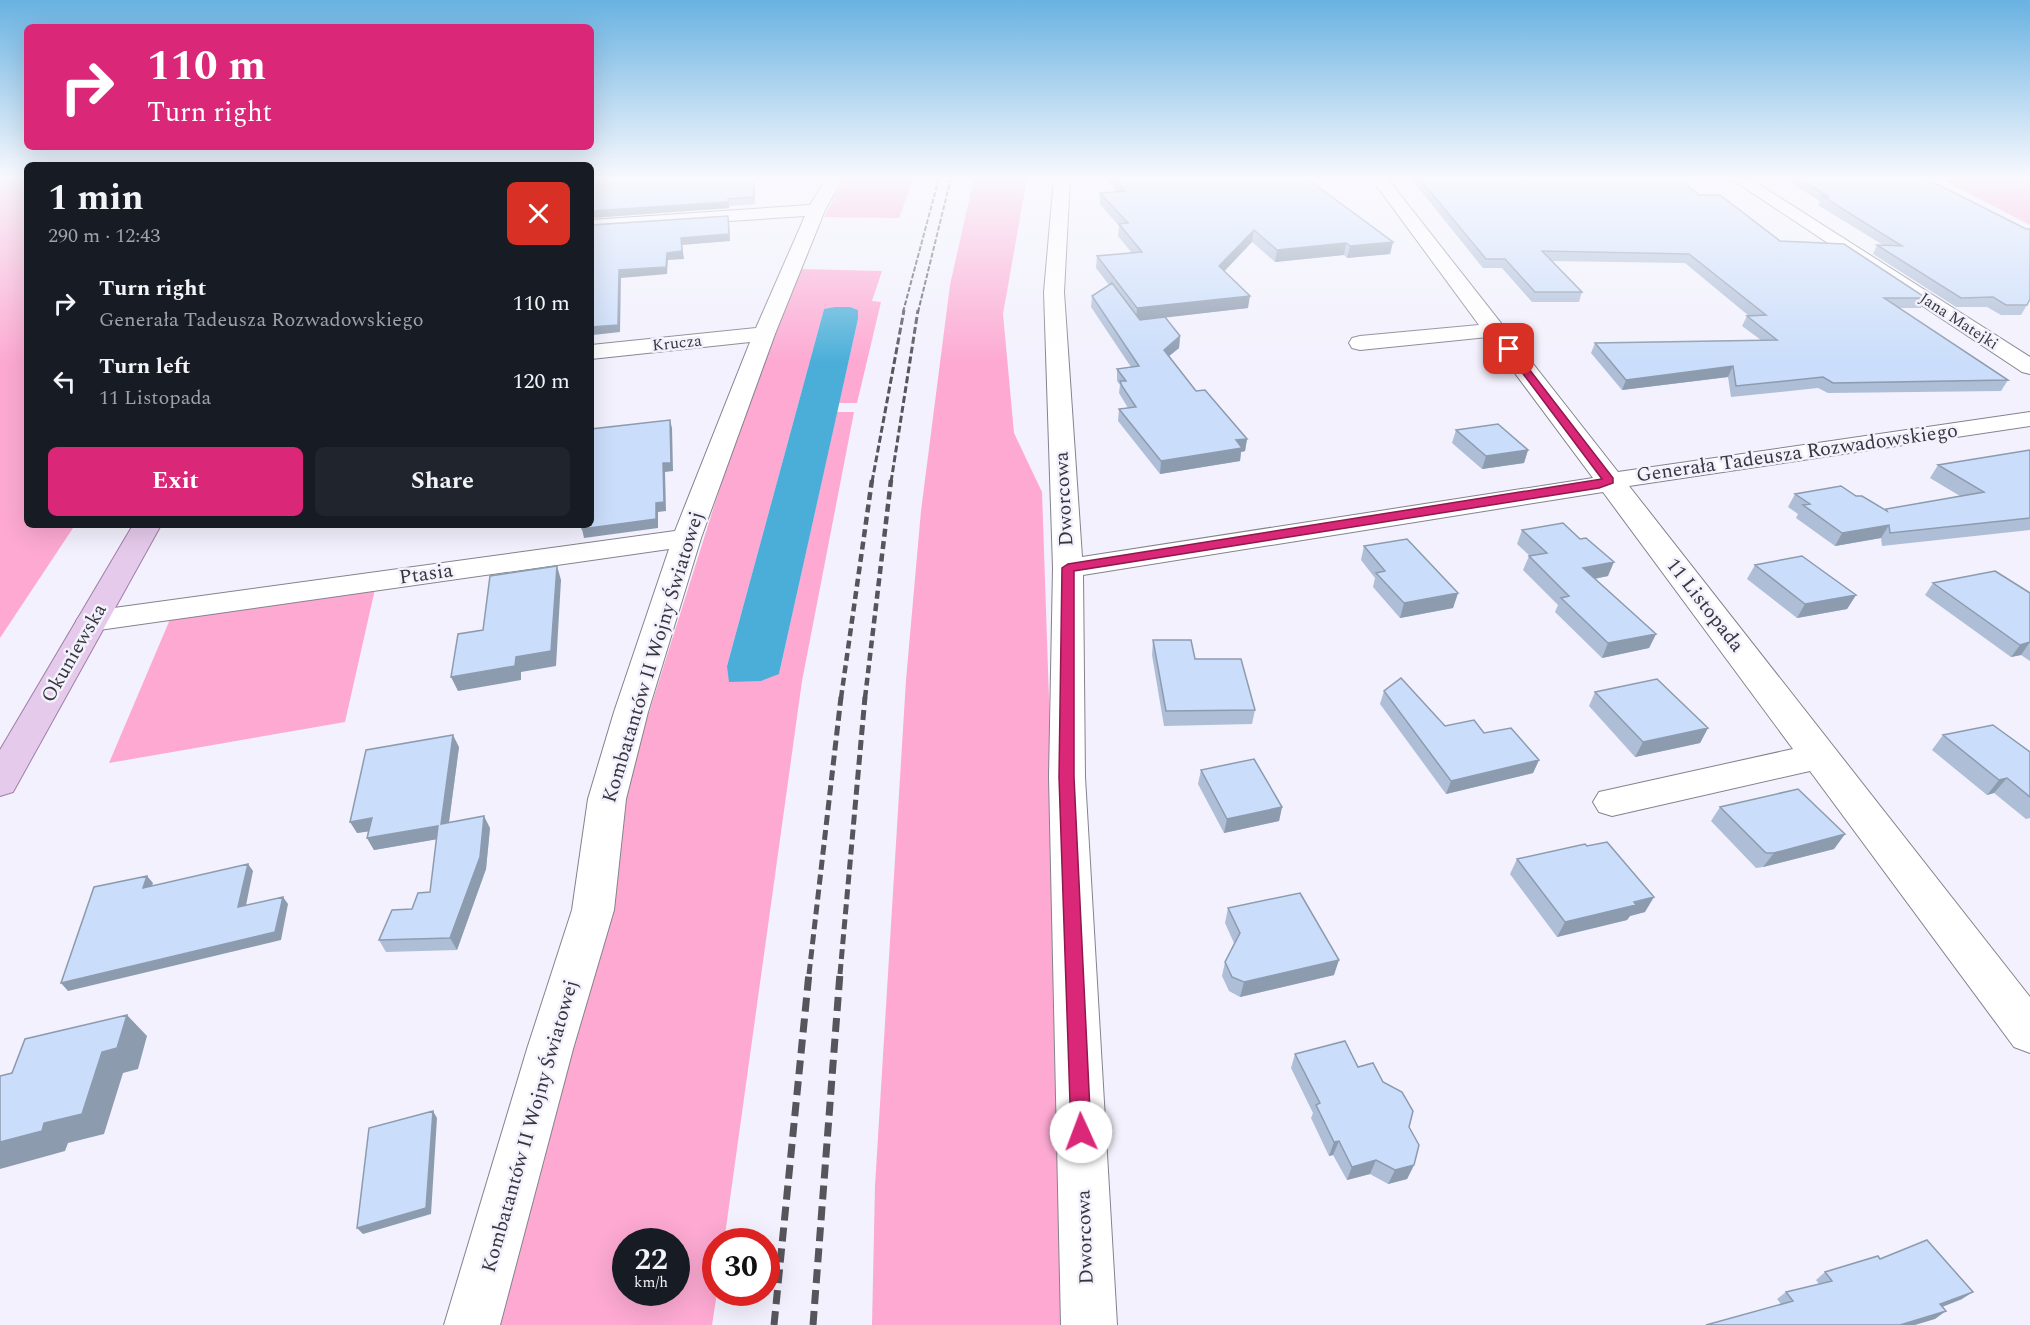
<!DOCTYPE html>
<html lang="en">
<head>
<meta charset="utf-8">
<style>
	body { margin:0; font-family:Spectral,serif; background:#20242c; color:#f1f3f6; height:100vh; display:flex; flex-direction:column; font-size:22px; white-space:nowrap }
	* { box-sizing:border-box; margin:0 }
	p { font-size:20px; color:#9ea1a6 }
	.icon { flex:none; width:33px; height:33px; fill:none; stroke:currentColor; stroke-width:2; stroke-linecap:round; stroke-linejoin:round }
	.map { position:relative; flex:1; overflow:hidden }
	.details { position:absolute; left:24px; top:162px; width:570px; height:366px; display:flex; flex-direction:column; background:#171b24; border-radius:9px; box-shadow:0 6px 24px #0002 }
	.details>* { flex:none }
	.guide { position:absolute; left:24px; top:24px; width:570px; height:126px; border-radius:9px; box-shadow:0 6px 24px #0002; background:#db2777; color:#fff; overflow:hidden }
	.speed { position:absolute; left:612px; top:1228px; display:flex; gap:12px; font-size:30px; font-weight:700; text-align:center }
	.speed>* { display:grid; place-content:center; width:78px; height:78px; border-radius:50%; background:#171b24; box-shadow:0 6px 24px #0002; line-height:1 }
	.speed small { font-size:15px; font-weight:400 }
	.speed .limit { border:9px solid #d22; background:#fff; color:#111 }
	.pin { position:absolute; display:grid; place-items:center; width:51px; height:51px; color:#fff; margin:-26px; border-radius:12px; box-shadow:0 3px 9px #0006 }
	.me { position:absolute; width:66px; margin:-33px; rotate:358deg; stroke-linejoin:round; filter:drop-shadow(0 0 4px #0008) }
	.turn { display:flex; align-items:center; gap:21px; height:126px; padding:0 24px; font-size:27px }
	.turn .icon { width:78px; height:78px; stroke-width:2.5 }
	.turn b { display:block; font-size:42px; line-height:51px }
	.round { display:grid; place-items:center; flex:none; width:63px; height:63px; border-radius:9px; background:#20242c }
	.overview { display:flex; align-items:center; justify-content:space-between; height:102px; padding:0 24px }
	h1 { font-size:36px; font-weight:700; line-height:45px }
	.primary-button { display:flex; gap:12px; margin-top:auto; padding:12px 24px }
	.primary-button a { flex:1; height:69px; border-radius:9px; background:#db2777; color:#fff; font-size:24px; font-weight:700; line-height:69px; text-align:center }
	.primary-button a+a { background:#20242c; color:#f1f3f6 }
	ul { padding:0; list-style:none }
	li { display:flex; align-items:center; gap:18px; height:78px; padding:0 24px }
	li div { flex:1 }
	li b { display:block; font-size:22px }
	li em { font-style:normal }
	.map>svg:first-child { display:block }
</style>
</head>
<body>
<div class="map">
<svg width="2030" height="1325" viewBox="0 0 2030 1325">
	<rect width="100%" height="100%" fill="#f2f1fd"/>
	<!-- green -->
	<path fill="#fda9d2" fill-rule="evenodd" d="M 0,178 L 27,178 L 27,525 L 75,525 L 0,638 Z
		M 845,178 L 914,178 L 899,218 L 824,217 Z
		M 974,178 L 1027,178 L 1003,314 L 1014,433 L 1042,492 L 1052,788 L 1055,1092 L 1063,1325 L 872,1325 L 875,1186 L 906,680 L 921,511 L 950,285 Z
		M 1939,178 L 2030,178 L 2030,225 Z
		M 800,269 L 882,271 L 872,301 L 881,302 L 857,403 L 839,403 L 858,319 L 824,309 L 727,666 L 779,674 L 837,412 L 854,412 L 802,681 L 724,1242 L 716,1242 L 717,1293 L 712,1325 L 499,1325 L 624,792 L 746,405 ZM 626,1242 L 676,1242 L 676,1293 L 626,1293 Z
		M 375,589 L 345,722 L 109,763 L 171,617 Z"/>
	<!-- water -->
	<path fill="#4aaed8" d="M 835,307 L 850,307 L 858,310 L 858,319 L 779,674 L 761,681 L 729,682 L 727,666 L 824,309 Z"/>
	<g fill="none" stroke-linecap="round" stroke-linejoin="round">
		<!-- minor casing -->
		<g stroke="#84838d" stroke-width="2">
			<path id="minor" d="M 827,178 L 843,178 L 825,210 L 775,334 L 701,538 L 648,712 L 626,799 L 614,910 L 573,1049 L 500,1325 L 444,1325 L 527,1049 L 572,910 L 588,799 L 614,712 L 669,549 L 92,631 L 81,628 L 76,621 L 81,614 L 92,611 L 675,531 L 750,342 L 591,359 L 591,345 L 756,328 L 805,216 L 591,230 L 591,220 L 810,205 Z
				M 1054,178 L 1070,178 L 1064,292 L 1082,557 L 1593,478 L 1488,337 L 1360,350 L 1352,348 L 1349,343 L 1352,338 L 1360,336 L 1479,325 L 1371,178 L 1387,178 L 1618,472 L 2030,412 L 2030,426 L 1629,486 L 2030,997 L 2030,1053 L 2014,1047 L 1810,771 L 1612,816 L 1599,812 L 1593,802 L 1599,792 L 1793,749 L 1603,492 L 1083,575 L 1085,777 L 1117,1325 L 1061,1325 L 1049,777 L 1053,568 L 1044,292 Z
				M 1730,178 L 1749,178 L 2030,357 L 2030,374 L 2022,372 Z"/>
		</g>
		<!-- major casing -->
		<g stroke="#9e7fa6" stroke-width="2">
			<path id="major" d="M 133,525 L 161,525 L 13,792 L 0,796 L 0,750 Z"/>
		</g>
		<!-- minor -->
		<use href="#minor" fill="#fff" fill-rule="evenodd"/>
		<!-- major -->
		<use href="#major" fill="#e6caec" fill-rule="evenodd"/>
		<!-- rail-far4 -->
		<path stroke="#56555c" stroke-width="2" stroke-dasharray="5 2" stroke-linecap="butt" d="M 903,312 L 939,178
			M 918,312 L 951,178"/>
		<!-- rail-far3 -->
		<path stroke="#56555c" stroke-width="3" stroke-dasharray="7 3" stroke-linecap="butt" d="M 872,482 L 904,310
			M 891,482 L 918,310"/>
		<!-- rail-far2 -->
		<path stroke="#56555c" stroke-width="4.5" stroke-dasharray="8 4.5" stroke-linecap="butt" d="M 841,698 L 872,480
			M 865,698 L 891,480"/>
		<!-- rail-far1 -->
		<path stroke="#56555c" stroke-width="5" stroke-dasharray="10 5" stroke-linecap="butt" d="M 809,974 L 841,697
			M 840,974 L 865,697"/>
		<!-- rail -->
		<path stroke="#56555c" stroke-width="7" stroke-dasharray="14 7" stroke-linecap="butt" d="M 774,1325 L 809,973
			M 813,1325 L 840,973"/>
	</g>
	<!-- wall -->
	<path fill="#aebed7" d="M 591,178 L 781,178 L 781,180 L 754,182 L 755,204 L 729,206 L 729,208 L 591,218 Z
		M 1106,178 L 1306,178 L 1393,242 L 1390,254 L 1347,258 L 1344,255 L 1275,262 L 1252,242 L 1224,271 L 1248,308 L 1165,317 L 1180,336 L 1179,348 L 1169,356 L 1196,391 L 1247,439 L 1245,451 L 1241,452 L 1240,461 L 1160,474 L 1118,421 L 1119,409 L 1128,408 L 1119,393 L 1120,385 L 1117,381 L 1117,369 L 1131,367 L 1091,307 L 1092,296 L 1109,285 L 1096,268 L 1097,256 L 1132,253 L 1118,236 L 1119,226 L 1100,204 L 1100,193 L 1117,192 Z
		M 1411,178 L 1679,178 L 1699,195 L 1780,241 L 1926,298 L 1921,308 L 1898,308 L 2008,380 L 2001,391 L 1828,393 L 1818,388 L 1731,397 L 1728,377 L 1622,390 L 1591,353 L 1595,343 L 1761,340 L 1742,326 L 1747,316 L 1749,316 L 1685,263 L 1551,261 L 1582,292 L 1579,302 L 1532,302 L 1502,268 L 1483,268 L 1421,191 Z
		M 1795,178 L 1925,178 L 2027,305 L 2021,315 L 2001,315 L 1987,307 L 1956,307 L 1873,254 L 1877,245 L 1883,245 L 1818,205 L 1820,201 L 1792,184 Z
		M 1456,430 L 1528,450 L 1524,463 L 1482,469 L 1452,443 Z
		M 2030,450 L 2030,530 L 1882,546 L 1881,538 L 1835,546 L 1796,518 L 1798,514 L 1788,507 L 1795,494 L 1856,496 L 1885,510 L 1886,509 L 1960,496 L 1930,478 L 1938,465 Z
		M 1522,530 L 1608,576 L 1595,579 L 1656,634 L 1649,648 L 1602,658 L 1555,612 L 1558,605 L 1523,570 L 1529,556 L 1530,556 L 1517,544 Z
		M 1364,546 L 1458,593 L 1453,608 L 1400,618 L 1373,587 L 1375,578 L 1361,560 Z
		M 1755,565 L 1856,595 L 1847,609 L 1797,618 L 1747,579 Z
		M 1933,583 L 2030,593 L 2030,661 L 2021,655 L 2011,657 L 1925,595 Z
		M 1153,640 L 1195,659 L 1255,710 L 1252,724 L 1164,726 L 1152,655 Z
		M 1384,691 L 1445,726 L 1484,733 L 1539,760 L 1533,773 L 1446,794 L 1380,704 Z
		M 1595,692 L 1708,728 L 1700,743 L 1635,757 L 1589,706 Z
		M 1943,735 L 2030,752 L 2030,818 L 2026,819 L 1994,793 L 1987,795 L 1932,750 Z
		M 459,747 L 449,823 L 490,828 L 486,869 L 457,950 L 386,952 L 379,940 L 430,892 L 437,839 L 374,850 L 367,838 L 368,831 L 357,833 Z
		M 1201,770 L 1282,807 L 1279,821 L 1224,833 L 1198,784 Z
		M 1720,807 L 1845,834 L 1834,849 L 1763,867 L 1756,868 L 1711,821 Z
		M 1517,859 L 1645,912 L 1630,916 L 1627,920 L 1557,937 L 1510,874 Z
		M 1228,908 L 1334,975 L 1240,997 L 1229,991 L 1222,976 L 1225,962 L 1234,943 L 1225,923 Z
		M 1295,1054 L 1358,1067 L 1409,1127 L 1414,1165 L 1407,1179 L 1388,1184 L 1370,1174 L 1347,1180 L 1333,1155 L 1329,1156 L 1311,1118 L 1313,1113 L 1291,1068 Z
		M 1880,1259 L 1962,1299 L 1942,1307 L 1935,1319 L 1781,1304 L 1777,1299 L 1786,1292 L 1819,1284 L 1816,1280 L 1825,1272 Z"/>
	<!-- shaded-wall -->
	<path fill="#8d9baf" d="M 728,199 L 729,208 L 591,218 L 591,211 Z
		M 728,216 L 729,223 L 730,241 L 682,245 L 684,259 L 668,260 L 667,274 L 621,278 L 620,332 L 593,335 L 593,343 L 591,344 L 591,327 L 619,270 L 667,253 L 681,238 Z
		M 1254,230 L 1252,242 L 1217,279 L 1219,266 Z
		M 1393,242 L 1390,254 L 1347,258 L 1350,246 Z
		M 1346,243 L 1344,255 L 1275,262 L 1277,250 Z
		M 1250,296 L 1248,308 L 1136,321 L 1137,308 Z
		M 1180,336 L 1179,348 L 1163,361 L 1164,350 Z
		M 591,356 L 592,361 L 591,434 Z
		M 1733,366 L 1728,377 L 1622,390 L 1626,380 Z
		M 670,420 L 672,428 L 673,471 L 665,472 L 666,511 L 658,512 L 658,528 L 584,538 L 582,529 L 656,503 Z
		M 1247,439 L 1245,451 L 1241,452 L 1240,461 L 1160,474 L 1161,461 L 1236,440 Z
		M 1528,450 L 1524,463 L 1482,469 L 1486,456 Z
		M 1889,525 L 1881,538 L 1835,546 L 1842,533 Z
		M 1614,562 L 1608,576 L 1577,582 L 1583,568 Z
		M 557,566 L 561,580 L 556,666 L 521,672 L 521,680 L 458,691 L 451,677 L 516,657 Z
		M 1458,593 L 1453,608 L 1400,618 L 1404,603 Z
		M 1856,595 L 1847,609 L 1797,618 L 1805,604 Z
		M 1656,634 L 1649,648 L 1602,658 L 1608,643 Z
		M 2030,642 L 2021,655 L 2011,657 L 2020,645 Z
		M 1708,728 L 1700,743 L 1635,757 L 1643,742 Z
		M 453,735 L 459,747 L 447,836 L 441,824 Z
		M 1539,760 L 1533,773 L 1446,794 L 1451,781 Z
		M 2007,778 L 1994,793 L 1987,795 L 1999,780 Z
		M 1282,807 L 1279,821 L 1224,833 L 1227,819 Z
		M 484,816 L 490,828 L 486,869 L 457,950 L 450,938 Z
		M 372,818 L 379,830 L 357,833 L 350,822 Z
		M 438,826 L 444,838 L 374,850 L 367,838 Z
		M 1845,834 L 1834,849 L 1763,867 L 1774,853 Z
		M 248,864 L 253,871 L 244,915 L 238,907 Z
		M 147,876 L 153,883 L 149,895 L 143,888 Z
		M 283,897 L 288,904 L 281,940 L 68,991 L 61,983 Z
		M 1654,897 L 1645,912 L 1630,916 L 1627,920 L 1557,937 L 1565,922 Z
		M 1339,960 L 1334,975 L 1240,997 L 1244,982 Z
		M 127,1015 L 147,1036 L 138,1069 L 123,1073 L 104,1134 L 68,1143 L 65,1151 L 0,1169 L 0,1142 L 44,1123 Z
		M 433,1111 L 437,1118 L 431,1214 L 363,1234 L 357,1228 Z
		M 1339,1141 L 1333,1155 L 1329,1156 L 1334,1142 Z
		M 1376,1160 L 1370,1174 L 1347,1180 L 1352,1167 Z
		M 1414,1165 L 1407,1179 L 1388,1184 L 1395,1170 Z
		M 1973,1292 L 1962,1299 L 1929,1312 L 1940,1304 Z
		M 1946,1311 L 1935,1319 L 1915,1325 L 1900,1325 Z"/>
	<!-- building -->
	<path fill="#caddfa" stroke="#8d9baf" stroke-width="1.5" d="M 591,178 L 754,178 L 754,197 L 728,199 L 728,202 L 591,211 Z
		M 1115,178 L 1306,178 L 1393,242 L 1350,246 L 1346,243 L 1277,250 L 1254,230 L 1219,266 L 1250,296 L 1137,308 L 1097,256 L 1142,252 L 1119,224 L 1128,223 L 1100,193 L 1125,191 Z
		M 1419,178 L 1679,178 L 1699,195 L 1720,195 L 1780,241 L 1844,244 L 1926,298 L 1884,298 L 2008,380 L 1833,383 L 1823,377 L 1736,386 L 1733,366 L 1626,380 L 1595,343 L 1777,340 L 1747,316 L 1766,315 L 1689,254 L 1542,251 L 1582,292 L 1535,292 L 1505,259 L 1486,259 Z
		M 1798,178 L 1925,178 L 2026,229 L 2030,229 L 2030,299 L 2027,305 L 2006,305 L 1993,297 L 1961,298 L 1877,245 L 1902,246 L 1822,196 L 1830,197 Z
		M 728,216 L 729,234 L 681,238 L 682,251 L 667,253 L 666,267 L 619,270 L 618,325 L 591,327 L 591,225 Z
		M 1112,283 L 1140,320 L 1165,317 L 1180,336 L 1164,350 L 1196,391 L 1205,390 L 1247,439 L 1236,440 L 1242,448 L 1161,461 L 1119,409 L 1136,407 L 1122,386 L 1120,381 L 1126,381 L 1117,369 L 1139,366 L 1092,296 Z
		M 670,420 L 671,463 L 663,463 L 664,502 L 656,503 L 656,519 L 582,529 L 582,525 L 591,525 L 591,429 Z
		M 1498,424 L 1528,450 L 1486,456 L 1456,430 Z
		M 2030,450 L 2030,518 L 1890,533 L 1889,525 L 1842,533 L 1803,505 L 1810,504 L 1795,494 L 1841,486 L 1856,496 L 1862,496 L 1887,511 L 1886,509 L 1984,492 L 1938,465 Z
		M 1563,523 L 1580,539 L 1586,538 L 1614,562 L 1583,568 L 1656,634 L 1608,643 L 1561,598 L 1569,596 L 1529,556 L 1547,553 L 1522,530 Z
		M 1407,539 L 1458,593 L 1404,603 L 1376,573 L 1385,571 L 1364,546 Z
		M 1802,556 L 1856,595 L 1805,604 L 1755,565 Z
		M 557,566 L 551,651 L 516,657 L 515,666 L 451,677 L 458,634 L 483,630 L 490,576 Z
		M 1995,571 L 2030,593 L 2030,642 L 2020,645 L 1933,583 Z
		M 1153,640 L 1191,640 L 1195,659 L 1241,659 L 1255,710 L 1166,711 Z
		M 1401,678 L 1445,726 L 1474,720 L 1484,733 L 1511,728 L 1539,760 L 1451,781 L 1384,691 Z
		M 1657,679 L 1708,728 L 1643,742 L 1595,692 Z
		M 1993,725 L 2030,752 L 2030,797 L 2007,778 L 1999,780 L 1943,735 Z
		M 453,735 L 441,824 L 484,816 L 480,857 L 450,938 L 379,940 L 392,910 L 412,909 L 418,893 L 430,892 L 438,826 L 367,838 L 372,818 L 350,822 L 366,750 Z
		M 1254,759 L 1282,807 L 1227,819 L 1201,770 Z
		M 1798,789 L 1845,834 L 1774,853 L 1766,853 L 1720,807 Z
		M 1607,842 L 1654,897 L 1634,902 L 1636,905 L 1565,922 L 1517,859 L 1585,844 L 1587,846 Z
		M 248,864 L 238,907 L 283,897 L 275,932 L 61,983 L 94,887 L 147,876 L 143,888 Z
		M 1300,893 L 1339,960 L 1244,982 L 1232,977 L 1225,962 L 1240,933 L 1228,908 Z
		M 127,1015 L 117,1048 L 102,1052 L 82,1114 L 44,1123 L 42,1131 L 0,1142 L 0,1076 L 12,1073 L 25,1039 Z
		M 1345,1041 L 1358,1067 L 1373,1063 L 1383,1082 L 1402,1092 L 1413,1111 L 1409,1127 L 1419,1145 L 1414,1165 L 1395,1170 L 1376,1160 L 1352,1167 L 1339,1141 L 1334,1142 L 1316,1105 L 1320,1103 L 1295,1054 Z
		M 433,1111 L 426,1208 L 357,1228 L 369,1128 Z
		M 1927,1240 L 1973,1292 L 1940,1304 L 1946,1311 L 1900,1325 L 1706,1325 L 1793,1301 L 1786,1292 L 1832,1281 L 1825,1272 L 1878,1256 L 1880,1259 Z"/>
	<!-- sky -->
	<linearGradient id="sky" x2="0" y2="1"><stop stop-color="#69b2e2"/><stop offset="0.49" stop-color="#f9f9fe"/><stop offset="1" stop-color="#f9f9fe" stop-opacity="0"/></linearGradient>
	<rect width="2030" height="363" fill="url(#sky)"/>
	<!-- route -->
	<path fill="#db2777" stroke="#8e194d" stroke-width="1.5" d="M 1509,346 L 1512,347 L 1613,478 L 1613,483 L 1599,488 L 1074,571 L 1074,777 L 1091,1132 L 1088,1139 L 1081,1142 L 1074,1139 L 1071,1132 L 1059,777 L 1062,568 L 1068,564 L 1602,479 L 1506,351 L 1504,349 Z"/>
	<g text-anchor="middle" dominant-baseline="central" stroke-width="5" stroke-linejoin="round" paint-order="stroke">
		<!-- far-street labels -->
		<g font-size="16" fill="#37363b" stroke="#f2f1fd">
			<text transform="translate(1959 321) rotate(33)">Jana Matejki</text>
			<text transform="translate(677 343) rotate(-6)">Krucza</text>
		</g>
		<!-- street labels -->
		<g font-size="20" fill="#37363b" stroke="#f2f1fd">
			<text transform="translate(1797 453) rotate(-8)">Generała Tadeusza Rozwadowskiego</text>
			<text transform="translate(1064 499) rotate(-93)">Dworcowa</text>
			<text transform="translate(426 574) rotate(-8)">Ptasia</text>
			<text transform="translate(1705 605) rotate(52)">11 Listopada</text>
			<text transform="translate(74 653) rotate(-60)">Okuniewska</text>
			<text transform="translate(653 657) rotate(-73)">Kombatantów II Wojny Światowej</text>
			<text transform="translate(530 1126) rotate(-74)">Kombatantów II Wojny Światowej</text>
			<text transform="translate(1085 1237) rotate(-92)">Dworcowa</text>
		</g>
	</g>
</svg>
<div class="speed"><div>22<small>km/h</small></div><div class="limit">30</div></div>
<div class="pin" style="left:1509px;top:349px;background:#d93025"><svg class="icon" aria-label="arrive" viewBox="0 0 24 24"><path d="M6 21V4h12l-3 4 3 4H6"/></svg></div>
<svg class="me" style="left:1081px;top:1132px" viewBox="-20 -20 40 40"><circle r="19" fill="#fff"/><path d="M0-13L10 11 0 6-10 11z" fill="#db2777"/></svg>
<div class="guide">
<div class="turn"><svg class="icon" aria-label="right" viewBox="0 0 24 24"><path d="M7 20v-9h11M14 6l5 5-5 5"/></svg><div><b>110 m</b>Turn right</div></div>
</div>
<section class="details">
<div class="overview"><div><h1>1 min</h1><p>290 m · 12:43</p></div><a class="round" style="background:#d93025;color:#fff"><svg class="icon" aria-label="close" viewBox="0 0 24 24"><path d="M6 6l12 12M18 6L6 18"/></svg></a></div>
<ul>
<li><svg class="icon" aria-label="right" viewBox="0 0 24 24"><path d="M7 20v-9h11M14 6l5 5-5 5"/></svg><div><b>Turn right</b><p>Generała Tadeusza Rozwadowskiego</p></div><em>110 m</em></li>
<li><svg class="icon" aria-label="left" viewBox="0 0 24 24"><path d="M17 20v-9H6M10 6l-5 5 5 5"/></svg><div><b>Turn left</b><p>11 Listopada</p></div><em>120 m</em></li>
</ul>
<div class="primary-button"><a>Exit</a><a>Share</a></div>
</section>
</div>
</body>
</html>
